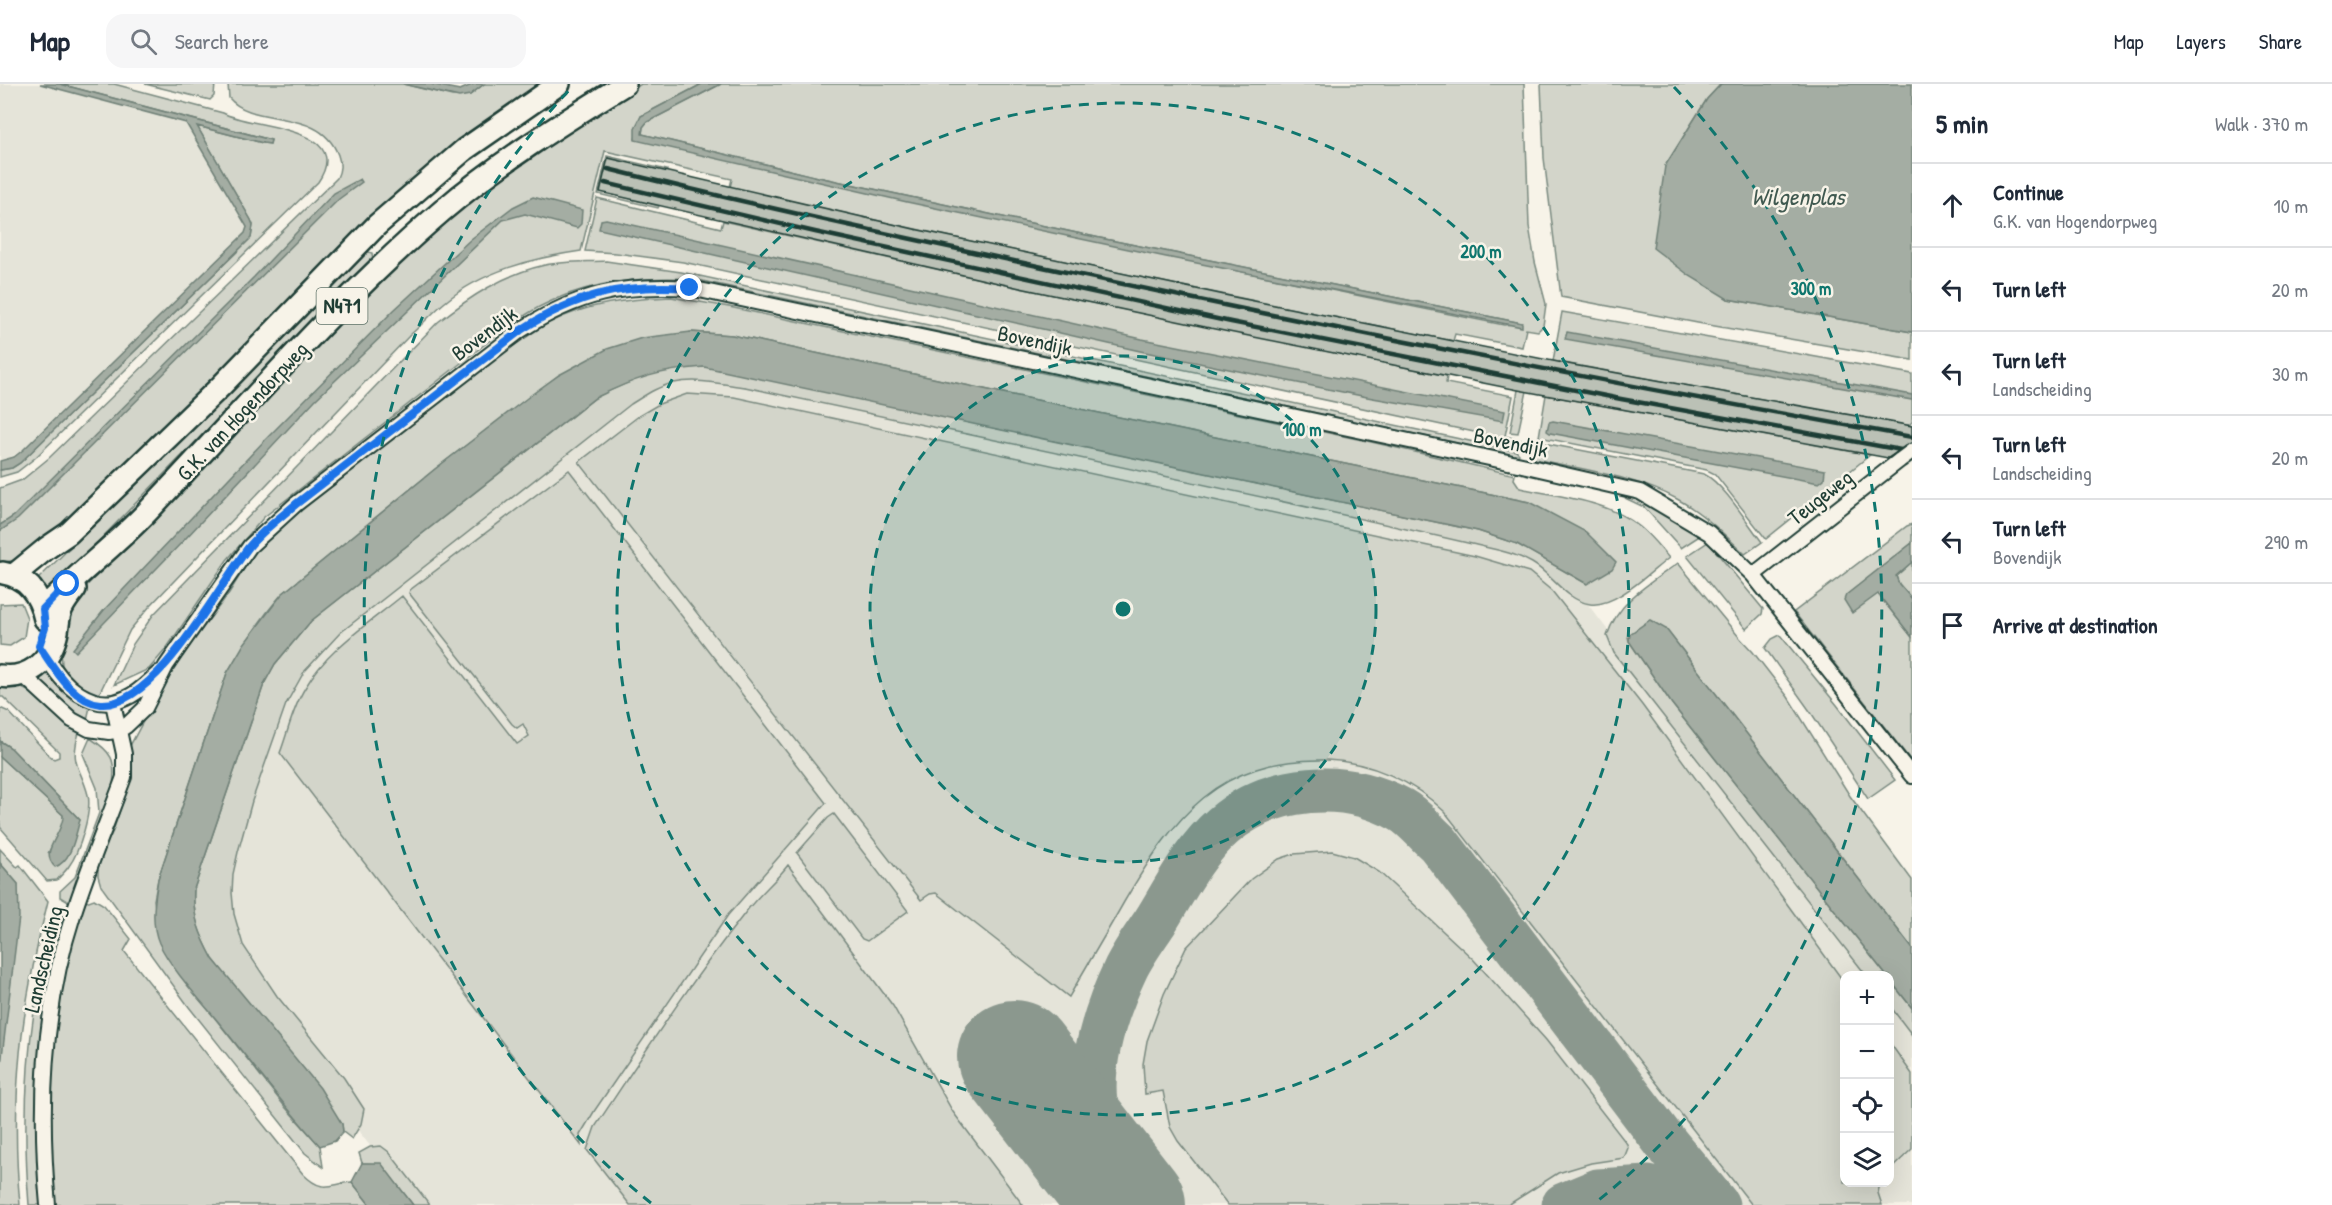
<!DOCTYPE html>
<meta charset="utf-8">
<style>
:root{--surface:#fff;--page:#f6f6f7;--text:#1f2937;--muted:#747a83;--line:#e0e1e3}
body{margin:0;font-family:"Patrick Hand",sans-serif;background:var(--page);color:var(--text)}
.controls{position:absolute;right:18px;bottom:18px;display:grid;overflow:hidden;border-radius:12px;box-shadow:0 6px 24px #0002}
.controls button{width:54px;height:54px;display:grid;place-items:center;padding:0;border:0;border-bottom:2px solid var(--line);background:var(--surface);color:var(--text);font:30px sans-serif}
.stop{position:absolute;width:18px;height:18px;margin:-14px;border:4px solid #1a73e8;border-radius:50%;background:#fff}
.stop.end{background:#1a73e8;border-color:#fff;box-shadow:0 2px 6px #0008}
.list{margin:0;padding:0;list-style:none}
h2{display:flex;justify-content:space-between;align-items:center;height:78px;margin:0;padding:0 24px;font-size:26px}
h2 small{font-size:20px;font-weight:400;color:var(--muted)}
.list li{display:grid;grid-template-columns:39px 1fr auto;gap:18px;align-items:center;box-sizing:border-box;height:84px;padding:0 24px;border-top:2px solid var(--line)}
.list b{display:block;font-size:22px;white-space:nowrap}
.list p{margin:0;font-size:20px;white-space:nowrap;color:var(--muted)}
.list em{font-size:20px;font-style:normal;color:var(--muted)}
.icon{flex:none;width:33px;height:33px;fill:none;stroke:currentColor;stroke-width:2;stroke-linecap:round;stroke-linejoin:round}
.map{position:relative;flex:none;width:1912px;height:1121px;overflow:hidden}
header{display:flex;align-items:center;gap:36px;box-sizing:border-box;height:84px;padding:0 30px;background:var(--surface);border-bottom:2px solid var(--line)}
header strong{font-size:28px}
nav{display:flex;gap:33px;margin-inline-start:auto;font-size:21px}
.search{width:420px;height:54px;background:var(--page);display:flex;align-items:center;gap:15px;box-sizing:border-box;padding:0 21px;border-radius:18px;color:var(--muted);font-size:22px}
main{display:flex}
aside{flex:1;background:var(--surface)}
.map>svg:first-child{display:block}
.built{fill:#e5e4d9}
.green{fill:#d3d5ca;stroke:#79897f;stroke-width:1.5}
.water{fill:#a4ada3;stroke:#6f8077;stroke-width:1.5}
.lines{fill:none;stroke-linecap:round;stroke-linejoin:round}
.taxiway{stroke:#8b988e;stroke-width:45}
.runway{stroke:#8b988e;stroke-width:114}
.building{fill:#bbc1b6;stroke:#1f3d34;stroke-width:1.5}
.street-casing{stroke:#1f3d34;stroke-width:18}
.primary-casing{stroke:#1f3d34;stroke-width:26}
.street{stroke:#f7f3e8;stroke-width:14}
.primary{stroke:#f7f3e8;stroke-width:21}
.rail{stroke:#1f3d34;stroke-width:4.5}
.street-bridge-casing{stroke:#1f3d34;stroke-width:18;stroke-linecap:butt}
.street-bridge{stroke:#f7f3e8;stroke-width:14}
.route{stroke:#1a73e8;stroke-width:8}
.ring{fill:none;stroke:#0f766e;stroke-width:3;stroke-dasharray:10 8}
.labels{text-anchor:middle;stroke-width:5;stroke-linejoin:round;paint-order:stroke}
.shield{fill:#f7f3e8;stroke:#60746a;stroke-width:1.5}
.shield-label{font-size:21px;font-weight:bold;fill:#1f3d34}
.street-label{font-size:22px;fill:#1f3d34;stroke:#f7f3e8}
.water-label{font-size:24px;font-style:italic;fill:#405950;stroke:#f7f3e8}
.centre{fill:#0f766e;stroke:#f7f3e8;stroke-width:3}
.ring-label{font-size:18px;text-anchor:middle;font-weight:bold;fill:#0f766e;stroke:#f7f3e8;stroke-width:5;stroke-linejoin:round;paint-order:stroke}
</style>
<header>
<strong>Map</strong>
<div class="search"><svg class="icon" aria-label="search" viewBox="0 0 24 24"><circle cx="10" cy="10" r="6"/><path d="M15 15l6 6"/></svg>Search here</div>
<nav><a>Map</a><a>Layers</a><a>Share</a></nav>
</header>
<main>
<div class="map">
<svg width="1912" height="1121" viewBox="0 0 1912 1121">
<rect width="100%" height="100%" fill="#f7f3e8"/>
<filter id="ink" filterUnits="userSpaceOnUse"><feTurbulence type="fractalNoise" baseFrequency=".0167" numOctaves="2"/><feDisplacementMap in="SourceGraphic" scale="12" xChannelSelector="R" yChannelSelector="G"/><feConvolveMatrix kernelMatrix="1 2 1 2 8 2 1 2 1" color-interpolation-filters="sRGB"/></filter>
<g filter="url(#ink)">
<!-- built -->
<path class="built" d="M0,0H40L186,39L247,143L246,149L23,366L3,377H0Z
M695,292L1477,452L1566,492L1874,891L1844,892V1098H1890V912L1912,941V1121H416L207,852L267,610L610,318Z"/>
<!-- green -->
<path class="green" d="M60,0H114L223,29C248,44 356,42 318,98L35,374L17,388L0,393V386L12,384L20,379L251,154L253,141L251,136L197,42L263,59L270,60L271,56Z
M145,0H215L214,12L210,16Z
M228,0H403L452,12L470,11L484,0H538L434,77L393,112L300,203L265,243L42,461L21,475L0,479V404L22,396L49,374L337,94C341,85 341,80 338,71C320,22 254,44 229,14Z
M641,0H702L641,32L635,55C924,122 1214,183 1504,241L1522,239L1100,154L818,93L642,50L643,43L647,38L721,0H1524L1529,142L1535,178L1546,220L1543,242L1538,247L1526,245L1522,263L1455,250L1453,257C1212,209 970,159 730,103L732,95L605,67L581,167C533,174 482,187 444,219C432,229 422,241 410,251L150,522L130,546L99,610L71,598L62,581L61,565L75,514L292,285L362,213L442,140L495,96Z
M1541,0H1721L1707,15L1665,82L1728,215L1912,248V276L1703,240L1561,213L1544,74Z
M607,72L667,86L666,89L608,74L600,107L659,122L658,124L598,110Z
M597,114L721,144L723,137L1020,204L1447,292L1446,299L1513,312L1505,352L1520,356L1516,357L683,178L616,169L585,167Z
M365,167L372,169L373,176L46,511L36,497L302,236Z
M606,177L681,188L1516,367L1519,370L1517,372L693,195C641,192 590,197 543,221C530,227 519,236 507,243L264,433L227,476L166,565L149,585L114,601L133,560L153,531L438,238C470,213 504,190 545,181C565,177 586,178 606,177Z
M671,213L729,223L1367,357L1515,391L1514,395L1520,404C1560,413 1607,416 1640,443C1651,452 1660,464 1669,474C1650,488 1615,524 1590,520C1565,516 1553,491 1532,479C1513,468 1492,465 1472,460C1230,404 987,355 745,303C722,300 697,294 674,299C658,302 644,312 631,320L340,549L304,588L286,620L252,717L238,768L233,790L232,809L234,830L243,861L277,912L344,994L364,1025L361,1040L352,1055L343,1048L342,1040L213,875C200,851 192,832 194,805L264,600L275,580L311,537L595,314C629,297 666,281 705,283C720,285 736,289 751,292L1478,447L1517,460L1587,500L1529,418L998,308L732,251L691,248L559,291L435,385L282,510C260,535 244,561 227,589L158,795L154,816L159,858L184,895L286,1024L320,1062L323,1083L305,1069L189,923L101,802L98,792V777L113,747L132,691L130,662L153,619L187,565L229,509L255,467L271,450L510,264C523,256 535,246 549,239C588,219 628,215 671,213Z
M1562,228L1912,290V338L1908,342L1553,277Z
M1518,306L1527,307L1518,349L1510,348Z
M687,310L734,313L1475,472L1529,488L1552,507L1642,621L1844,898V1098L1880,1099L1878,1109L1882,1121H1752L1445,728C1413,697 1371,678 1327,676C1218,673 1174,733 1124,818C1106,850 1087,881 1069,913L936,809L930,810L921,816L579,378L640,331L659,320Z
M1546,311L1870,371L1766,455L1715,390L1707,386L1539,353Z
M1533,357L1704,390C1723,399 1748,440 1762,458L1745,470C1724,450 1703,429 1677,415C1634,392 1583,386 1536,375L1531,373L1529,367Z
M569,386L826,719L728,831L595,1026L580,1051L581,1061L280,669C288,648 293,623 305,604C327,566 368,540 402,512L517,660L529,652L523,640L517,644L512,640L409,509L410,506Z
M1625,414H1638L1701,451L1681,464L1644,423Z
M1912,440V459L1847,511L1878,510L1912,553V678L1794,528L1907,442Z
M1708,458L1763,525L1762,530L1746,545L1687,472Z
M1912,478V515L1899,500L1896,492Z
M1678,479L1739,553L1753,568L1788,613L1850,712L1912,796V864L1666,545L1628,553L1629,557L1672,620L1886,891H1866L1614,569L1607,552C1618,517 1649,500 1678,479Z
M21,519L27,534L24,553L10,562L0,561V520Z
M1780,551L1837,621L1895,696L1868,715L1812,630L1765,564L1772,555Z
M45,587L67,608L90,623L87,636L63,622L34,595Z
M0,600L16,601L30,608L79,649C69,681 81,683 88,711C92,728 79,769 69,782C66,787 61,791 57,796L47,797L0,743V673L63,731L64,740L48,769L80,736L11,664L0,657V624L9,628L49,671L54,675L59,673V668L3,613H0Z
M90,654C112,668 116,676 113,701L70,819L60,813V807L75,793L99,729L97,704L83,670Z
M834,730L908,827L867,857L862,855L797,769L828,734Z
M0,765L17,783L20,781L48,817C21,923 10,1012 20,1121L0,1120V989L18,800L0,779Z
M1332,767L1354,773L1379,788L1473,875L1546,956L1627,1060L1628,1064L1624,1074L1591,1079L1558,1089L1508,1121H1228L1178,1057L1170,1043L1163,1007L1145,1010L1143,980L1147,957L1164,910L1186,864L1251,795L1279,775L1294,770Z
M788,781L893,922L953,1028L1023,1121H630L587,1066L595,1043C643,971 691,897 745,829C758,811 775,798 788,781Z
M94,815L104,821L131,855L124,867L303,1090C323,1110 330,1100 352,1098L370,1121H53L49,1085L52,958L69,862L83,819Z
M57,823L66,836C58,877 48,919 41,961C33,1013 36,1069 42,1121H29C23,1046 25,972 39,898C44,873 49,847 57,823Z
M1890,896L1912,924V951L1890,922Z
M1890,959L1912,990V1065L1890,1086Z
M381,1062L389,1068L430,1121H413L381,1080L362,1079L359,1069L370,1063Z"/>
<!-- water -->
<path class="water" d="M40,0H60L271,56L270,60L263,59L197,42L251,136L253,141L251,154L20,379L12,384L0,386V377L14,373L23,366L245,149L247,143L186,39Z
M403,0H430L460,6L474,0H484L470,11L459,13Z
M702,0H721L647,38L643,43L642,50L818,93L1100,154L1522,239V243L1166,173L907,118L635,56V44L641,32Z
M1721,0H1912V248L1728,215L1690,192L1653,164L1665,82L1707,15Z
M360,95L362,98L339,115L48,405L18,435L0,447V441L14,432L254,193L334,109Z
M533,113L582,126L581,140L577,144L525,130L503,136L315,316L186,454L76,568L73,565L104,526L265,356L394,226L471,155L513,123Z
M606,135L1142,255L1505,327L1503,337L1367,313L1140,267L599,145L601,136Z
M691,248L732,251L998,308L1529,418L1586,448L1616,478L1612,485L1587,500L1517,460L1478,447L704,283C660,286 635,294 595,314L311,537L275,580L264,600L194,805C192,832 200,851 213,875L320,1004L342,1040L343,1048L335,1057L320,1062C285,1023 253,981 220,940C202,918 171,885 159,859C150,838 155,816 158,795L227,589L244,560L282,510L435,385L531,311L559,291L607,265L642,254Z
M1567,248L1912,311V316L1565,255Z
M1553,337L1825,386L1824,395L1819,399L1550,349L1547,347L1549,338Z
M1912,459V478L1896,492L1899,500L1912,515V553L1878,510L1852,529L1844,516L1846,511Z
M1650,536L1666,545L1912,864V924L1890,896V892L1886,891L1672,620L1629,557L1630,550Z
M0,657L11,664L80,736C75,752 72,777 55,783C38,767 64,750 63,731L0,673Z
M0,779L18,800L19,833L0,989Z
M362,1079H381L413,1121H370L352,1098Z"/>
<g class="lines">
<!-- taxiway -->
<path class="taxiway" d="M1133,1121C1117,1091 1098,1054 1095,1020C1090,975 1107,924 1126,884C1134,868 1145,853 1155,838C1175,806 1194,767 1223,742C1271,700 1345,695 1401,726C1414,733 1426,749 1438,759L1665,1058L1717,1121
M1564,1121L1598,1107L1648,1104L1700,1121"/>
<!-- runway -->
<path class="runway" d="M1014,973L1129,1121"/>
</g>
<!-- building -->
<path class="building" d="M608,74L914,145L1234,213L1573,281L1912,342V358L1888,374L1518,306L1229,248L1020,204L600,108Z"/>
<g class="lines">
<!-- street casing -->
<g class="street-casing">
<path id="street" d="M1753,491L1900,376
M47,573C62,601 92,630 126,614C139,609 149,597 160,588
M23,591L72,636L89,645L109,648L120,646L126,642L145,624L166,582L250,462L296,420L521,246C577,210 623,199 690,204L1522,381L1640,408L1709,449L1753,491L1912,692
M48,1121C39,1024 43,924 73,831C88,784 107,739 124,693V670L113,619"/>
</g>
<!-- primary casing -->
<g class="primary-casing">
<path id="primary" d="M3,489C28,493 40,512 45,535
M14,491L47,464L69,449L221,302L377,141L464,66L559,0
M43,525C77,490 116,461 149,426C245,325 336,218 442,127C498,79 562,39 625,0
M0,592C27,596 49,579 56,552C58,545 58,537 60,529C63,519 69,513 75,505"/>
</g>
<!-- street -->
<use href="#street" class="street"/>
<!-- primary -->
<use href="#primary" class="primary"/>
<!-- rail -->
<path class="rail" d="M608,85C773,126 938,161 1104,196C1373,253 1642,305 1912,353
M605,99L815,148L1231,238L1621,315L1912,368"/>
<!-- street-bridge casing -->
<g class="street-bridge-casing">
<path id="street-bridge" d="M1900,376L1912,367"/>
</g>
<!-- street-bridge -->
<use href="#street-bridge" class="street-bridge"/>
</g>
</g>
<g class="lines" filter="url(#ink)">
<!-- route -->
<path class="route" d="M67,500L43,525L45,544L39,562C54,583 71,617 101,620C156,623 218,503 248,464C261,447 280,434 296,420L521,246C577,210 623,199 690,204"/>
</g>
<!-- distance rings -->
<circle cx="1123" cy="525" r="253" fill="#0f766e" fill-opacity=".12"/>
<g class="ring">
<circle cx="1123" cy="525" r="253"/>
<circle cx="1123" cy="525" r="506"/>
<path d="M651 1119A759 759 0 0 1 572 3M1674 3A759 759 0 0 1 1595 1119"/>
</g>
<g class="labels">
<!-- shield labels -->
<rect class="shield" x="316.5" y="204" width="51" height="36" rx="4.5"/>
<g class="shield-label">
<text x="342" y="229">N471</text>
</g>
<!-- street labels -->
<g class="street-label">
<text transform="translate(484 249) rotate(-37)" y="8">Bovendijk</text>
<text transform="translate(1035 256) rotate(12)" y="8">Bovendijk</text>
<text transform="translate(242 327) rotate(-47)" y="8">G.K. van Hogendorpweg</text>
<text transform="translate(1511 358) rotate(12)" y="8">Bovendijk</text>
<text transform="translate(1820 413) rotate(-38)" y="8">Teugeweg</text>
<text transform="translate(43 875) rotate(-77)" y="8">Landscheiding</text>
</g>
<!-- water labels -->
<g class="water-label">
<text x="1798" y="121">Wilgenplas</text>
</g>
</g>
<circle cx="1123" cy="525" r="9" class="centre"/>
<g class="ring-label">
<text x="1481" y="174">200 m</text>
<text x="1811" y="211">300 m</text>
<text x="1302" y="352">100 m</text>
</g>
</svg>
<div class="controls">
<button>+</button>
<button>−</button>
<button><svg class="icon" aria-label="locate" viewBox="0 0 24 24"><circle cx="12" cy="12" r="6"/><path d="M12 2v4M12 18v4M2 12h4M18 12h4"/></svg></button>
<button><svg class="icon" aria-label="layers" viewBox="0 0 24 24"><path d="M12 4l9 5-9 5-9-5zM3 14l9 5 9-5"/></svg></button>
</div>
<div class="stop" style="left:67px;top:500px"></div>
<div class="stop end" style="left:690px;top:204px"></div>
</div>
<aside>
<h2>5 min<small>Walk · 370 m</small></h2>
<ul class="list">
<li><svg class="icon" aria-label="ahead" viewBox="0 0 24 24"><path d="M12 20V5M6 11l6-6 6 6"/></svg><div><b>Continue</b><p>G.K. van Hogendorpweg</p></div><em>10 m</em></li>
<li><svg class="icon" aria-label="left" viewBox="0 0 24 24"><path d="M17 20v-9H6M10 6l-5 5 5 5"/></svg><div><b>Turn left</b></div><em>20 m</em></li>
<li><svg class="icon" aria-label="left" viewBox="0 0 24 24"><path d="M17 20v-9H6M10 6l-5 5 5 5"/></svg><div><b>Turn left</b><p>Landscheiding</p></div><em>30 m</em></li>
<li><svg class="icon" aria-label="left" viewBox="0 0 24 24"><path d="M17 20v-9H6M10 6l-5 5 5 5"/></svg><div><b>Turn left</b><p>Landscheiding</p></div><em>20 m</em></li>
<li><svg class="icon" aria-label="left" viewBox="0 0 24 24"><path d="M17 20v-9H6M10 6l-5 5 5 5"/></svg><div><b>Turn left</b><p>Bovendijk</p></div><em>290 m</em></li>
<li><svg class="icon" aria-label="arrive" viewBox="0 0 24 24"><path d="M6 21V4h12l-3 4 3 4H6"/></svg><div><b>Arrive at destination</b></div></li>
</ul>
</aside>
</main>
